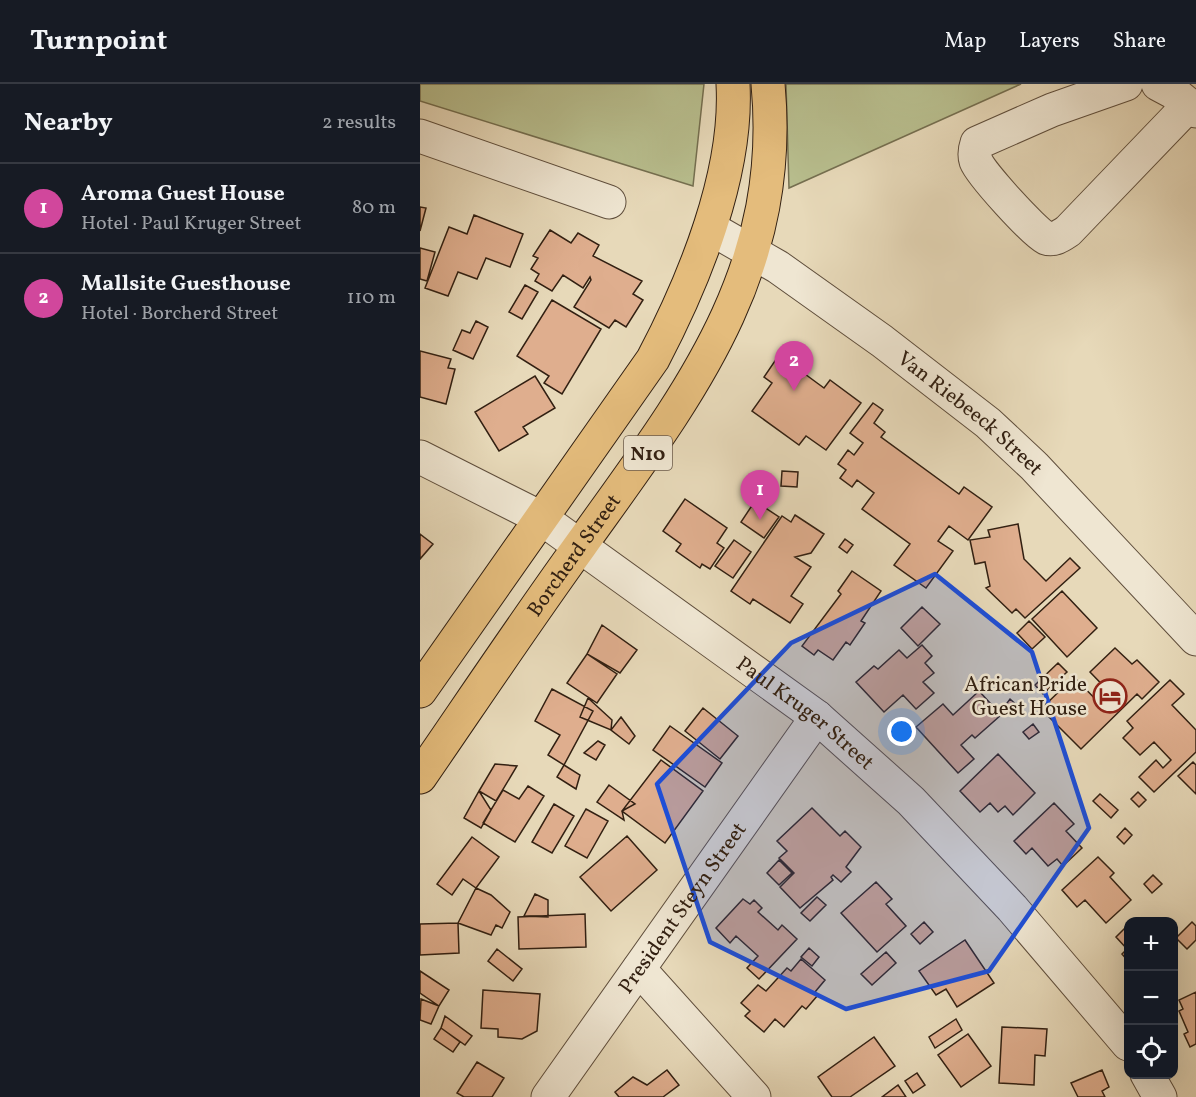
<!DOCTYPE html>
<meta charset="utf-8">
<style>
:root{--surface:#171b24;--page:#242831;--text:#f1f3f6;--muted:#9ea1a6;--line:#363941;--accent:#c59692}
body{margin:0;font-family:Vollkorn,serif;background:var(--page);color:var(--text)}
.controls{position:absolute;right:18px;bottom:18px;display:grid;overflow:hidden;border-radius:12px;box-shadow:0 6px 24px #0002}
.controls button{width:54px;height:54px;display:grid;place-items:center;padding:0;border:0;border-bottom:2px solid var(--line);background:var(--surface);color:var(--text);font:30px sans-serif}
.you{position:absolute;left:482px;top:648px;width:21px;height:21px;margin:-15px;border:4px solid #fff;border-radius:50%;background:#1a73e8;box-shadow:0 0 0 9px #1a73e833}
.badge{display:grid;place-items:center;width:39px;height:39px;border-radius:50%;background:var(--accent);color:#fff;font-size:20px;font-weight:700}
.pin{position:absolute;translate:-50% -50px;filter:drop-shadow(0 2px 3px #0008)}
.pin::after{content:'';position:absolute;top:32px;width:21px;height:18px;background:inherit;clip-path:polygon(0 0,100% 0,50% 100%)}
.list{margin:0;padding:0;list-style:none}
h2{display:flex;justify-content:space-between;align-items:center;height:78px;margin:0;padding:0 24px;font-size:26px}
h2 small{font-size:20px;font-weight:400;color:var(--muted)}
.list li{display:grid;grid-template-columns:39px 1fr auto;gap:18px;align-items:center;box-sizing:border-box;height:90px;padding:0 24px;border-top:2px solid var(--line)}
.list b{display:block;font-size:22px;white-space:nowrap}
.list p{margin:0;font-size:20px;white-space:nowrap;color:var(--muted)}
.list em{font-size:20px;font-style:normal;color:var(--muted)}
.icon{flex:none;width:33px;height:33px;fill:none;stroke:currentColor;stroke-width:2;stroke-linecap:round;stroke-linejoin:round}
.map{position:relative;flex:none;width:776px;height:1013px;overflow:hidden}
header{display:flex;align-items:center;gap:36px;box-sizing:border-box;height:84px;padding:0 30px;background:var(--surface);border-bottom:2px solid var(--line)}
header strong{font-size:28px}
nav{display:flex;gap:33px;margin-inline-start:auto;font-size:21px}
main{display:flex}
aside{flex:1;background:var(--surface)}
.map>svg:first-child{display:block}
.green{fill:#b8be8e;stroke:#756f50;stroke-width:1.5}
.building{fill:#dfae8e;stroke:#322012;stroke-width:1.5}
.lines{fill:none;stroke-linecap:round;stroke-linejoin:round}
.minor-casing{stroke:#5f4e3c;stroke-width:35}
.highway-casing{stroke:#322012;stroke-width:35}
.minor{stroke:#efe6d2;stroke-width:33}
.highway{stroke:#e4bc7c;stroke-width:33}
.marked{fill:#1d4ed8;fill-opacity:0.2;stroke:#1d4ed8;stroke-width:4.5;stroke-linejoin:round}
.labels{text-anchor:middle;stroke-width:5;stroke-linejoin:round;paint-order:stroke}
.shield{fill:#efe6d2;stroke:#6b5b4c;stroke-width:1.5}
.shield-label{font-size:20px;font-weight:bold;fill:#322012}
.street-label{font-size:21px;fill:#322012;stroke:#efe6d2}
.poi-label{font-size:21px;fill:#322012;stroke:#efe6d2;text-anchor:end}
</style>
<header>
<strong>Turnpoint</strong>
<nav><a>Map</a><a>Layers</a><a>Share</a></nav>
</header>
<main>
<aside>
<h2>Nearby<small>2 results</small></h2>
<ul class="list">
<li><span class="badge" style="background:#d1479c">1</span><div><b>Aroma Guest House</b><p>Hotel · Paul Kruger Street</p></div><em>80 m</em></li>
<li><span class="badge" style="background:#d1479c">2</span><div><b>Mallsite Guesthouse</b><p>Hotel · Borcherd Street</p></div><em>110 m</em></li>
</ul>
</aside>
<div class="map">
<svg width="776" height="1013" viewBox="0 0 776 1013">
<rect width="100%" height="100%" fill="#e7d9b9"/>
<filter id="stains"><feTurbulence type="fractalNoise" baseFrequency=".00333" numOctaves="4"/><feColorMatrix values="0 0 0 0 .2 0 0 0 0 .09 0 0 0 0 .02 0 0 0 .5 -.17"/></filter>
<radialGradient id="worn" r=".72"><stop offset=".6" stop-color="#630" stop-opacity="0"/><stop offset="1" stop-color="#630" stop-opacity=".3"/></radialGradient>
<!-- green -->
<path class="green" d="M0,0H284L273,102L0,17Z
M366,0H601L369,104Z"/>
<!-- building -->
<path class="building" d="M0,123L6,124L0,147Z
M54,131L103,150L90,183L66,174L57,195L38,188L28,212L5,204L29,143L47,150Z
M130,146L151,159L158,149L179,161L173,172L222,197L213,210L223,216L206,243L195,236L189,244L154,223L171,196L170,193L163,204L143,191L132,207L115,197L119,190L111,185L118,174L113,172Z
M0,164L15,168L7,197L0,195Z
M105,201L118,208L102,235L89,228Z
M132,216L181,245L142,310L124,299L129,292L97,272Z
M56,237L68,243L53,275L33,266L42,246L50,249Z
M0,267L31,275L28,284L35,285L26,320L0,313Z
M359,271L404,304L410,296L441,319L406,366L386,352L379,361L332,327L352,299L344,293Z
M115,292L135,324L103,343L108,350L79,367L55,328Z
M453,319L463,326L454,339L465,348L461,353L539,410L544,403L572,423L548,456L529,442L518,457L533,467L506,504L474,481L490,460L442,425L454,409L437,396L432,403L420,394L426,386L418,380L428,366L434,371L443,359L430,349Z
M362,387L378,388L377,403L361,402Z
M265,415L307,444L297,459L304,464L290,485L282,480L280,484L256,467L261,460L243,447Z
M335,417L359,433L344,454L321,438Z
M375,431L404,450L391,469L375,473L391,483L371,512L383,520L370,539L333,515L330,520L311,507L362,432L371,438Z
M598,440L604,475L626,497L650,474L660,484L605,534L596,525L592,529L566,504L570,502L565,478L555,480L550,456L570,453L568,446Z
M0,450L13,460L0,475Z
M425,455L433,461L427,469L419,463Z
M314,456L331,468L313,494L295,482Z
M432,487L461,507L441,537L445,539L430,561L426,558L413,576L398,566L394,571L382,562L421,510L418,507Z
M642,507L677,544L647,573L612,535Z
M502,523L520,540L498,562L481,544Z
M609,537L625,553L612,565L597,549Z
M182,541L217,566L200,589L167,570Z
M502,561L512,572L505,579L514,589L503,598L514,609L496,625L483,611L464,628L436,598L454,582L458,585L479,566L487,574Z
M695,564L712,580L717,576L739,598L722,615L717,610L661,665L621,625L654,593L684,624L695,614L670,588Z
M167,570L197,590L177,619L147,599Z
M638,579L647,588L623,610L615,601Z
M750,596L764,610L752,621L776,646V668L734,708L719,693L736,676L743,684L751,676L734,658L720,671L703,654L713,644L707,637Z
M132,605L173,627L144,681L128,671L140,651L115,637Z
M559,607L581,631L555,654L552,651L541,661L554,675L538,689L496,643L523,620L533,631Z
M168,614L192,636L191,646L160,633Z
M590,615L601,625L595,632L584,623Z
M283,624L318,652L300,675L265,647Z
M201,633L215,652L209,660L191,646Z
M613,640L619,648L609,655L603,648Z
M250,642L302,679L285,703L233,666Z
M178,657L185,661L176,676L164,669Z
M578,670L615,709L593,731L585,722L578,728L570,719L560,728L540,707Z
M241,676L283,707L245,759L202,727Z
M773,678L776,681V710L758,692Z
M75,680L97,682L76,717L59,707Z
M144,681L160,691L156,705L137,693Z
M189,701L215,720L202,727L204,736L177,718Z
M108,702L124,712L95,758L63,739L83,706L99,715Z
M59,707L71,726L61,744L44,734Z
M718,708L726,716L719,723L711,715Z
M680,710L698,726L691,734L673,717Z
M634,719L654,740L646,747L662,764L643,782L637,775L628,782L612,764L606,770L594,757Z
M134,720L154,732L132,769L112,758Z
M392,724L420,752L425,747L441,763L426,783L431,788L421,798L413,791L411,793L413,796L380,824L360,803L374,789L359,774L367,767L357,757Z
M166,725L188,737L167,774L145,762Z
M705,744L712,751L704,760L697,753Z
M207,752L237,786L191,827L160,793Z
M52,753L79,773L56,804L43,795L32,811L17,800Z
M678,773L694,789L690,793L711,816L686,839L665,816L657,823L642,806Z
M359,776L372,789L359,801L347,789Z
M733,791L742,800L732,809L724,800Z
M456,798L472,815L466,820L486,842L457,868L421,829Z
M56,804L71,811L90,828L82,844L76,841L71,851L38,839Z
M115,810L128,816V833L104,832Z
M397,813L406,821L390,837L381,829Z
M323,815L330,820L334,816L342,824L338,828L358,846L362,841L377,855L339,895L327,884L338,872L316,852L310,859L296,844Z
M165,830L166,863L99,865L98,833Z
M504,838L513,848L500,860L491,850Z
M772,838L776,842V856L767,865L756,854Z
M38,839L39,869L0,871V840Z
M708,841V877L702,870L707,865L696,853Z
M545,856L574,899L537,923L526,905L516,911L499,887Z
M389,864L399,873L392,882L381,873Z
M77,865L102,885L93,897L68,877Z
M466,868L476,879L452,901L441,890Z
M381,875L405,896L395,908L398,911L386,925L382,922L364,943L355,935L344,948L325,932L330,927L321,919L338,901L346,907L367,884L371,887Z
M0,887L29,906L19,922L0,909Z
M63,906L120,910L117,947L102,955L78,953V945L61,944Z
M776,908V960L770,963L764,950L768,948L759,927L763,925L759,916Z
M1,915L19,922L11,940L0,936Z
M25,932L52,952L45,961L21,944Z
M536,935L542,946L515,964L509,953Z
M582,943L627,945L625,972L615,971L614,1001L579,999Z
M21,944L40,958L33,968L14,955Z
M548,950L571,982L541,1003L518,971Z
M454,953L475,982L430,1013H412L398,993Z
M57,978L84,994L72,1013H44L37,1009Z
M247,986L259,1001L243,1013H199L195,1008L213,993L227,1001Z
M682,986L689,1003L682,1007L685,1013H658L651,999Z
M497,989L505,1001L493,1009L485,997Z
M478,1001L486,1013H462Z"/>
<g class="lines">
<!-- minor casing -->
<g class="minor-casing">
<g id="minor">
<path d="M706,0L632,26L557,59C555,65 554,71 556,77C561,90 614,148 626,154C634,157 642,151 648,147L769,21"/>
<path d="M738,0L753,8L776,27"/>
<path d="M0,52L189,118"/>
<path id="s1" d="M290,144L358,183L462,257L568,339L614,382L776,555"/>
<path id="s2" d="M0,373L121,434L397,633L491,717L592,824L708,960"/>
<path d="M219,885L334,1013"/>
<path d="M727,990L740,1013"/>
<path id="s3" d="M128,1013L397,633"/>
</g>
</g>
<!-- highway casing -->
<g class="highway-casing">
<g id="highway">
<path d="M0,607L233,275C274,197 318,90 313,0"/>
<path id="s4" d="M0,693C53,616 105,538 160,462C264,316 366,192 348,0"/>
</g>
</g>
<!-- minor -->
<use href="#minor" class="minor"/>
<!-- highway -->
<use href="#highway" class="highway"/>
</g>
<!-- marked area -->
<path class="marked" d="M515,490L612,568L669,744L569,887L426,925L290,858L237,700L371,559Z"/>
<!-- icons -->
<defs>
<g id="hotel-ring" transform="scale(1.725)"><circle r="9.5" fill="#efe6d2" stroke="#8f2418" stroke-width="1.5"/><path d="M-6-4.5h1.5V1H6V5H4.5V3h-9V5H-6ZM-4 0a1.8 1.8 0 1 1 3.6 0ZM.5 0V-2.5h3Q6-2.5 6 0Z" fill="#8f2418"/></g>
</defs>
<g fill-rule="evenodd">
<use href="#hotel-ring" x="690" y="612"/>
</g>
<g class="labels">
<!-- shield labels -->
<rect class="shield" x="204" y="352" width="48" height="34" rx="4.5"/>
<g class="shield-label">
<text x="228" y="376">N10</text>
</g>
<!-- street labels -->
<g class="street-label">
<text dy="7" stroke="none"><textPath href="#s1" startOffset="320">Van Riebeeck Street</textPath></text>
<text dy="7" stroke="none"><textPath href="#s4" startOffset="270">Borcherd Street</textPath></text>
<text dy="7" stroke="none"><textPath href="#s2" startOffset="464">Paul Kruger Street</textPath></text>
<text dy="7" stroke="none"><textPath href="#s3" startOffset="232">President Steyn Street</textPath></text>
</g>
<!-- poi labels -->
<g class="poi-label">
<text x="667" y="607">African Pride<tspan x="667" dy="24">Guest House</tspan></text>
</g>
</g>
<rect width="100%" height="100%" filter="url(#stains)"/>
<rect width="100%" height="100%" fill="url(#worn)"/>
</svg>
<div class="controls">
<button>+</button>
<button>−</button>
<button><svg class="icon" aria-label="locate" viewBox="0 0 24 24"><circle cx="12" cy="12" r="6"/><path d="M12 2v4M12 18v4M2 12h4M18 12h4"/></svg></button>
</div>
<div class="you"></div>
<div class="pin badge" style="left:340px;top:436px;background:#d1479c">1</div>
<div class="pin badge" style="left:374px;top:307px;background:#d1479c">2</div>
</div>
</main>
